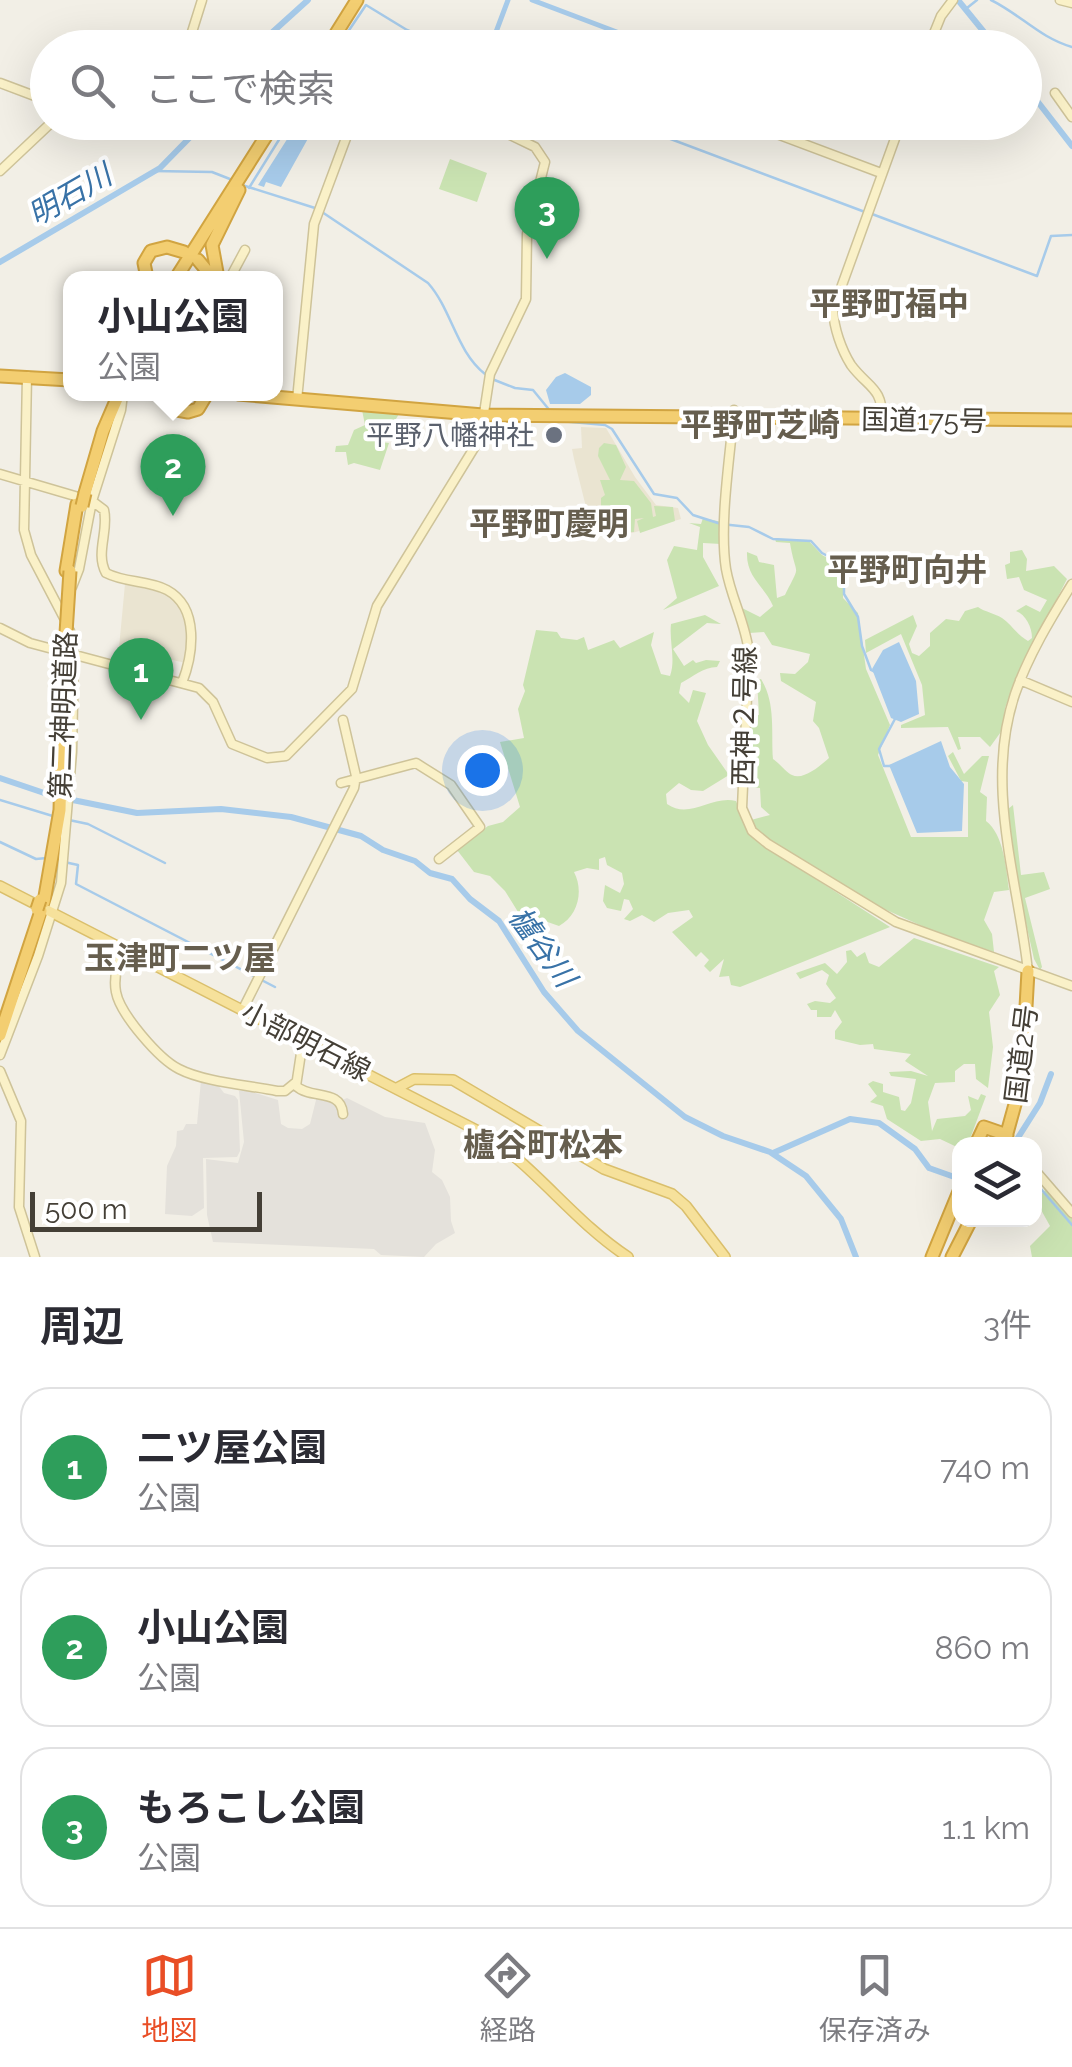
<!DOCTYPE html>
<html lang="ja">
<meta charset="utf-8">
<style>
:root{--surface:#fff;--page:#f7f7f7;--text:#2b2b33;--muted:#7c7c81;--line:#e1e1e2;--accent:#e94e26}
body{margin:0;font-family:Raleway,"Noto Sans JP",sans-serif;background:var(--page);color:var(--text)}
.controls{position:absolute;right:30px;bottom:30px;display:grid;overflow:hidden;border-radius:20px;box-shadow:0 10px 40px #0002}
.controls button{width:90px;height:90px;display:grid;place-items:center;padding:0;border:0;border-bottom:2px solid var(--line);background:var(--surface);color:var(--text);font:50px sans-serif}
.scale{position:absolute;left:30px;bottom:25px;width:232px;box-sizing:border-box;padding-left:10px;border:5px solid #443f36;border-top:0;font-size:28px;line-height:35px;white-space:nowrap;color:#443f36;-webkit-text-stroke:8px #fff;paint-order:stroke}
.you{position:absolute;left:482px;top:770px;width:35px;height:35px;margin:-25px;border:8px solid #fff;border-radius:50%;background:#1a73e8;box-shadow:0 0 0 15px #1a73e833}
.badge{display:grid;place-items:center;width:65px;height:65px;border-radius:50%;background:var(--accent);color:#fff;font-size:32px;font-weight:700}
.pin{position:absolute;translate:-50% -82px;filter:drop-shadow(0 2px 5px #0008)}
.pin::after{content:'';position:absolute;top:52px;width:35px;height:30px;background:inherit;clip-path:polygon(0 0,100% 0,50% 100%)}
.popup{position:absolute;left:63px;top:271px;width:220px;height:130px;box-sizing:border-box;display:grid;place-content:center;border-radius:20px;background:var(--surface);filter:drop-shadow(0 2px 8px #0005);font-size:32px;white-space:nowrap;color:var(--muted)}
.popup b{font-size:38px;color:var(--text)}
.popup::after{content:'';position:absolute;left:50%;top:100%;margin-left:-20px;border:20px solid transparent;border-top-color:var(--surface)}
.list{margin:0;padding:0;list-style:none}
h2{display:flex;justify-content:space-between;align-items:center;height:130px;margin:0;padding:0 40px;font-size:42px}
h2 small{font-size:32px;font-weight:400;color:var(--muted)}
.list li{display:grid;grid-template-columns:65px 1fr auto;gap:30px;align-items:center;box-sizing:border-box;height:160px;margin:0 20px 20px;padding:0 20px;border:2px solid var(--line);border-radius:30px}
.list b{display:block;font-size:38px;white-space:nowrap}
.list p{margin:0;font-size:32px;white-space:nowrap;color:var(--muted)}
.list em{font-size:32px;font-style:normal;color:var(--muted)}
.icon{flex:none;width:55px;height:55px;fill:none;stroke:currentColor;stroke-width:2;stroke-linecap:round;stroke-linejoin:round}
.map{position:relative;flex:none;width:1072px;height:1257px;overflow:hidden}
.search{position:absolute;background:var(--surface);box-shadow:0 10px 40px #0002;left:30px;right:30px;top:30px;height:110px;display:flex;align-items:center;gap:25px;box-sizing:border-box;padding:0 35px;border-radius:55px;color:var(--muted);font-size:38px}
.sheet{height:670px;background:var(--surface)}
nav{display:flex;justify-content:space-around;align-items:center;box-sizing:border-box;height:140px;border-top:2px solid var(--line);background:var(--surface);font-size:28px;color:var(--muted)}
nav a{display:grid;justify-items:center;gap:5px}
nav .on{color:var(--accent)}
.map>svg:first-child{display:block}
.industrial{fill:#e4e1db}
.education{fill:#eae4d1}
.green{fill:#cae3b2}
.water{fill:#a7cbea}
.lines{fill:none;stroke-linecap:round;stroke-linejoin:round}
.stream{stroke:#a7cbea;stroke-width:2.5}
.canal{stroke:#a7cbea;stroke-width:5}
.river{stroke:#a7cbea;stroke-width:6}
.secondary-casing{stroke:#cec399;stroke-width:11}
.primary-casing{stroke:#dabf6c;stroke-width:12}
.highway-casing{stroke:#d1a441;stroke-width:15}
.secondary{stroke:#faf1c8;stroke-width:8}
.primary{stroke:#f6e19b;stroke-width:9}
.highway{stroke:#f3ce71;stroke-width:11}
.highway-bridge-casing{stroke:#d1a441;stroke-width:15;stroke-linecap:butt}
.highway-bridge{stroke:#f3ce71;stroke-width:11}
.worship-dot{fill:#6b7280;stroke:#fff;stroke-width:4}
.labels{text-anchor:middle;stroke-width:8;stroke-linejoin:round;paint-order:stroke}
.street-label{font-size:28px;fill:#443f36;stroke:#fff}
.worship-label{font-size:28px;fill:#5b616d;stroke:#fff;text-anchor:end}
.water-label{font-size:30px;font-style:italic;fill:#3872a7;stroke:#fff}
.quarter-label{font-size:32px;font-weight:bold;fill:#665e4e;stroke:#fff}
</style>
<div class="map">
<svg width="1072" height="1257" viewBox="0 0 1072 1257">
<rect width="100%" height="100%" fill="#f2efe6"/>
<!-- industrial -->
<path class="industrial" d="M201,1080L215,1081L224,1093L235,1096L238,1100L240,1151L237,1157L203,1158L204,1208L192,1216L165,1214L167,1166L176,1146L177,1131L183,1130L186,1124H197Z
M246,1090L278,1100L281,1124L288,1128L302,1129L310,1124L317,1096L338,1102L347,1098L385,1117L425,1123L435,1150L432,1172L442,1180L450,1197L451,1221L455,1233L436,1244L424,1257L381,1255L374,1249L213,1242L207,1215L206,1159L238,1163L244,1142L239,1091Z"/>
<!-- education -->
<path class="education" d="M581,427L606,428L635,477L656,505L678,508L681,519L632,533H624L623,526L596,522V511H587L574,459L572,449L582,448Z
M125,584L167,594L181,607L188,626L186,663L119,648Z"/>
<!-- green -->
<path class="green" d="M450,159L487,173L477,202L439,189Z
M362,410L399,414L385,437L378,433L376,436L380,442L389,443L380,470L354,463L348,465L346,452H335L336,446L348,445L354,430L365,425Z
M604,443L616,445L626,467L620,480L634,481L651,503L653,517L656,516L654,506L673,507L675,521L640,533L637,521L644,518L635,519L634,532H624L623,524L601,521V498L605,495L600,480H610L598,456L599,448Z
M703,518L722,522L721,544L703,543V557L719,586L663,610L677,598L667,560L674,546L697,550L700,527L689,523L701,524Z
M775,539L808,540L822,555L844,567L843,598L858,613L866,669L890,725L878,755L911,837H968V782L961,781L948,756L953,752L964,774L982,756H989L980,792L987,797L986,821C1004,835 1006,868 1009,890L994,892L984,920L992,934L994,952L942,935L882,908L761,838L751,820L770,815L761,807L760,788L748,787L751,716L759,715L757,680L761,679C776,703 771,732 773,759C779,763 787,773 792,775C804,781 822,764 829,758L819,728L813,721L816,702L781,681L780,673L795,674L808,662L810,654L772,645L764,632L749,633L742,608L760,617L773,606C764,585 746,578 747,552L757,556L759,562L774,565L777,598L785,595C802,561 796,579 790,543L776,542Z
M1022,550L1027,559L1026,571L1054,566L1067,579L1015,681L1005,708L1003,729L990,747L980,737H958L961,749L958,750L948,727L901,728V725L925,715L922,685L901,634L866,653L865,640L913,615L917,626L909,644L912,653L919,656L930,646V633L946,619L959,621L965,611L978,607C985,612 994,613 1002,618C1011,624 1017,635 1028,641L1032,638C1032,627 1026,615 1016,611L1026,605L1040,612L1047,600L1024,590L1019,577L1007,579L1005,565L1010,563V552Z
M705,615L721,624L707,623L673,649L684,666L693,660L696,663L706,660L720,661L717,667C703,667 693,677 681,683L679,693L689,703L693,690L706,693L697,721L708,745L729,775L703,791L691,790L679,783L666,794L667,804C690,820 711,795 736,801L748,831L760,843L890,927L740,987L731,985L729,976L719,977L724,959L710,972L704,966L709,960L701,952L696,957L672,932L693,917L689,910L668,913L654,922L642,915L630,921L624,919L633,909L629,900L624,899L621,911L607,908L603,901L605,885L620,893L624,884L622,873L607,865L605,857L599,859V870L587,868L574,872C584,891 578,916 559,926L542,920L531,933L505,891L490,876L474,872L457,850L488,826L503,822L520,807L500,742L524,738L518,709L525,691L523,685L536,630L557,632L561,638L577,640L584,637L588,650L614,640L620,648L654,632L651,645L661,674L670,676C676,659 669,642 671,624Z
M1013,805L1021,875L1044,872L1050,889L1025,898L1042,967L1040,970L1034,959L1017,883L1008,809Z
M914,938L999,967L994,971L1000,995L989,1012L993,1047L988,1088L976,1079L975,1064H964L955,1071V1082L935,1083L928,1102L932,1131L937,1119L965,1116L971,1110L968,1096L978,1100L981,1094L986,1096L968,1144H960L959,1148L940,1139L921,1141L887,1119L883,1106L870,1102L877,1096L868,1084L873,1081L883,1084V1092L899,1097L901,1110L905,1111L911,1103L916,1079L891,1076L889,1072L911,1071L928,1076L905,1061L911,1054L874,1049L873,1044L860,1045L835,1039V1031L842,1022L835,1010L831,1017H817V1010H811L807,1004L815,1001L830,1003L836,998L826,984L829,975L822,970L800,979L796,973L825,963L837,974L847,962L846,951L851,950L857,957L865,952L869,963L879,967Z
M1035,1174L1072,1218V1257H1032L1030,1246L1050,1226L1035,1199L1045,1191Z"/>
<!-- water -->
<path class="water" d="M298,122L315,126L281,187L266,182L264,187L258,185Z
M565,373L591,387V395L580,404H550L546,390L556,377Z
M899,642L916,681L919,714L901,722L891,718L872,669L883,650Z
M941,741L950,767L964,784L962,831L917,833L889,765Z"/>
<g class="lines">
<!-- stream -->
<path class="stream" d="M991,0C1020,14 1040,38 1072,47
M967,8L977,0
M337,48L366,5L407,30L449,48
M619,122L644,129L865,212
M154,171L212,172L235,181
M242,185L315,208
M249,188L290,122
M322,212L428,283C452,310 456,351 485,374
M872,214L1037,276L1051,236L1072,235
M492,379L515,388L533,390L551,412
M560,421L605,425L612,429L654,494L677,498L693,515L721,524L749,527L773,539L811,541L822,553L841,563L844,569V594L858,617L862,646L871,670L875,672
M891,766H884L879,749L896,717
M0,800L56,817
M69,820L88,824L165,863
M0,842L36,859L47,858
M55,860L78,865L76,884L275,987
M1034,1181L1072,1225"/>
<!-- canal -->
<path class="canal" d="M532,0L659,48
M490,48L508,0"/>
<!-- river -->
<path class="river" d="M958,0L997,48
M255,48L308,0
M1024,84L1072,146
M0,262L160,168L205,122
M0,778L53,796L137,813L221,809L291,817L361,836L383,850L415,861L430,873L452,879L470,899L499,921L544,992L578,1031L685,1117L723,1136L770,1152L806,1176L841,1219L856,1257
M1014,1144L1040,1103L1051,1074
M773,1153L850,1119L879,1123L915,1149L929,1168L960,1179"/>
<!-- secondary casing -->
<g class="secondary-casing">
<path id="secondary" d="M1060,0L1072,3
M187,48L202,0
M928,48L941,16L953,0
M0,83L48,101
M1055,93L1072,117
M745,122L881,173
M0,171L52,122
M230,278L245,250
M27,376L24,530L31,555L64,618
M297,400L314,224L352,122
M734,410C730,457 719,524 726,569C731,598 746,624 749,653L742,808L752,831L768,844L896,922L1072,986
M882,420C883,387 868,388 851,365C841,349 834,328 833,310L901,122
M0,474L92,501L104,510C109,531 95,553 106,573C125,583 148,580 167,590C200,608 193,655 182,683
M72,587L79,569L92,501L121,410L123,394
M0,628L30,643L199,688L213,702L232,744L267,758L286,756L352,689L377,606L474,448L482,426L490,374L526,299L527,234L545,162L535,147L483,122
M1020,680L1072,702
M341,783L416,763L451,785L480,827L439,859
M125,948C118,962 113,976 116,992C120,1014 159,1059 179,1069C204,1082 248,1085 277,1091H285L296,1082
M1028,971C1018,880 984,785 1015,694C1028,656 1051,618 1072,584
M243,1009L354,788L356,776L343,720
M303,1040L296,1086C311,1100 341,1088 343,1114
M0,1055L38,956L61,883L72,752L74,655L70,631
M0,1071L21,1121L19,1207L35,1257
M1034,1169L1072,1213"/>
</g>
<!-- primary casing -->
<g class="primary-casing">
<path id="primary" d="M0,886L488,1136C540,1172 576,1223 628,1257
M397,1088L414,1079L453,1080L604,1169L672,1194L686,1206L725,1257"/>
</g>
<!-- highway casing -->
<g class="highway-casing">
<path id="highway" d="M327,48L357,0
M198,260L213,278
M147,278L144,263L151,251L167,247L184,252
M176,278L275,122
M218,278L212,245L239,190
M0,376L70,380
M168,394L177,410L188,412L198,409L207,394
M238,394L483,415L1072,420
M85,493L103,431L119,394
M66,571L77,504
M44,902L60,810L64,664
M0,1035L41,911
M976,1144L984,1127L1007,1135
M1004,1144L1022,1079L1028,971
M932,1257L960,1189
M952,1257L971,1220"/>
</g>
<!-- secondary -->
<use href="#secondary" class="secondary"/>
<!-- primary -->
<use href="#primary" class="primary"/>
<!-- highway -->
<use href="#highway" class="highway"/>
<!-- highway-bridge casing -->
<g class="highway-bridge-casing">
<path id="highway-bridge" d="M82,506L85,493
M64,664L70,571
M37,909L40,900"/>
</g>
<!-- highway-bridge -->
<use href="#highway-bridge" class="highway-bridge"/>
</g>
<!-- markers -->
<circle class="worship-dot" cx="554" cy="435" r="10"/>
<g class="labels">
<!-- street labels -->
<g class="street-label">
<text transform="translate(924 420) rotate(1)" y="10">国道175号</text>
<text transform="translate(63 715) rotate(-88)" y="10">第二神明道路</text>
<text transform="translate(744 716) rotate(-89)" y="10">西神２号線</text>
<text transform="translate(306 1041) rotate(27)" y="10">小部明石線</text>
<text transform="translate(1021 1054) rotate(-83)" y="10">国道2号</text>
</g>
<!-- worship labels -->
<g class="worship-label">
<text x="534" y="445">平野八幡神社</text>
</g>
<!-- water labels -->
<g class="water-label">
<text transform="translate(70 195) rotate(-30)" y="10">明石川</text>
<text transform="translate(542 947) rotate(54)" y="10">櫨谷川</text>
</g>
<!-- quarter labels -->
<g class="quarter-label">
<text x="889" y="315">平野町福中</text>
<text x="760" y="436">平野町芝崎</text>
<text x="549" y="535">平野町慶明</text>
<text x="907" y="581">平野町向井</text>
<text x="180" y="969">玉津町二ツ屋</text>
<text x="543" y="1156">櫨谷町松本</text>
</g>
</g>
</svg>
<div class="controls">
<button><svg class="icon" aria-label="layers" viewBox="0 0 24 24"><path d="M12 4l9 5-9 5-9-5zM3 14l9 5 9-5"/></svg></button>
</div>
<div class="scale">500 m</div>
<div class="you"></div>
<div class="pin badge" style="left:141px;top:720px;background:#2e9e5b">1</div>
<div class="pin badge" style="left:173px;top:516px;background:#2e9e5b">2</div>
<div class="popup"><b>小山公園</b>公園</div>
<div class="pin badge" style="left:547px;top:259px;background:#2e9e5b">3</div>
<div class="search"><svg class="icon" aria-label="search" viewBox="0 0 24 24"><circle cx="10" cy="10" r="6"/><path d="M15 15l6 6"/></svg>ここで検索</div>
</div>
<section class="sheet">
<h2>周辺<small>3件</small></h2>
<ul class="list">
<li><span class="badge" style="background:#2e9e5b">1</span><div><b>二ツ屋公園</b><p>公園</p></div><em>740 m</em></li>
<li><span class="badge" style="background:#2e9e5b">2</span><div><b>小山公園</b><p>公園</p></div><em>860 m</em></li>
<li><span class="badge" style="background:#2e9e5b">3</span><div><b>もろこし公園</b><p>公園</p></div><em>1.1 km</em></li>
</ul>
</section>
<nav>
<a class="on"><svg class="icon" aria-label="map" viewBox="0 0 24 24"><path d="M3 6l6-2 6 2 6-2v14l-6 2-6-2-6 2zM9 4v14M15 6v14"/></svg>地図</a>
<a><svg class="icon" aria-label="directions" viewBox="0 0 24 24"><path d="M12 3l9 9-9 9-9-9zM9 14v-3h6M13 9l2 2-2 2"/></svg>経路</a>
<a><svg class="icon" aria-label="saved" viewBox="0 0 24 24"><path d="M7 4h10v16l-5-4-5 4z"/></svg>保存済み</a>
</nav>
